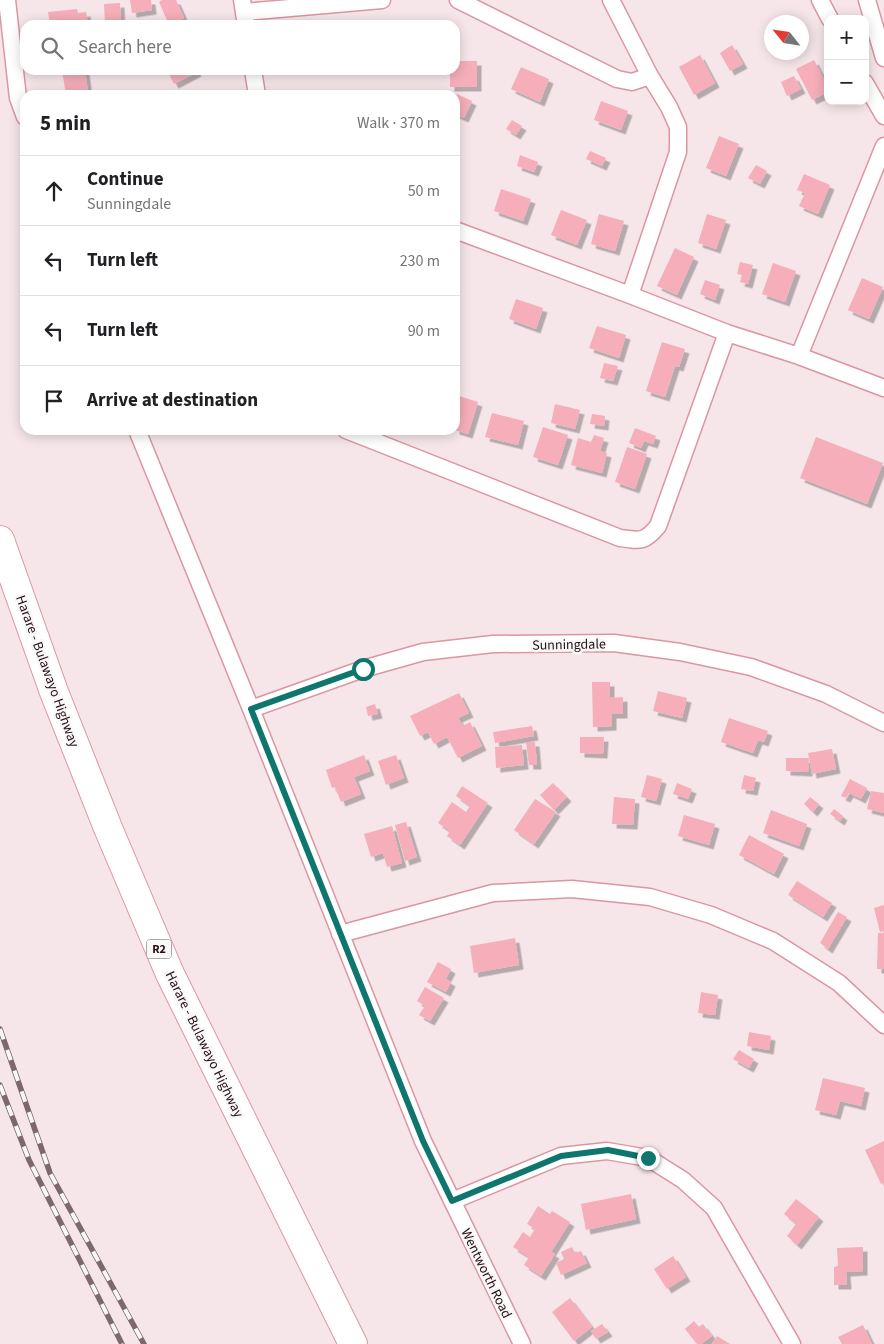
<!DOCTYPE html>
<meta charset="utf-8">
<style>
:root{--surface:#fff;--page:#f6f6f6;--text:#202124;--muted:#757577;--line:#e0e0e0}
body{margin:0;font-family:"Source Sans 3",sans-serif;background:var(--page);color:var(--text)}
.controls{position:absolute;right:15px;top:15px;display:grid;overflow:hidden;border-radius:10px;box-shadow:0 2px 12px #0003}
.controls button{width:45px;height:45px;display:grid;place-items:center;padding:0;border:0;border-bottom:1px solid var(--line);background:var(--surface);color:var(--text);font:25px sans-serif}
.compass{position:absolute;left:764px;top:15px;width:45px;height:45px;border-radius:50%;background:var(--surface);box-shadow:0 2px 12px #0003;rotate:300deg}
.stop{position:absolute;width:15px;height:15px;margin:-11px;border:4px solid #0f766e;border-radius:50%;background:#fff}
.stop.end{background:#0f766e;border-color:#fff;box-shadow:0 1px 5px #0008}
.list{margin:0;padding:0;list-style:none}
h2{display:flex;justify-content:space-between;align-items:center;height:65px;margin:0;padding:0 20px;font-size:21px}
h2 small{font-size:16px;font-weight:400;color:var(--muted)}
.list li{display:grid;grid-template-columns:32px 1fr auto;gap:15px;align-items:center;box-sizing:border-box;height:70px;padding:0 20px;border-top:1px solid var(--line)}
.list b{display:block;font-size:19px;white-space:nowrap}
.list p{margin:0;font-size:16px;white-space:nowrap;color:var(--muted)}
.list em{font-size:16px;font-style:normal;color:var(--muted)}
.icon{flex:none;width:28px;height:28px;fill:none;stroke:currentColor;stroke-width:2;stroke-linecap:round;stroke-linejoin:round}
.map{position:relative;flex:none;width:884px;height:1344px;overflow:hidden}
.search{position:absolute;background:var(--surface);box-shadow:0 2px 12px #0003;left:20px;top:20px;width:440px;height:55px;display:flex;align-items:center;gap:12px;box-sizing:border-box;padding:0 18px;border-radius:15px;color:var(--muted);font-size:19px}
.panel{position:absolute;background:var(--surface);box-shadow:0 2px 12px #0003;left:20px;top:90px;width:440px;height:345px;border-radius:15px}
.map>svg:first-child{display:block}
.building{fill:#f5aeba;filter:url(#shadow)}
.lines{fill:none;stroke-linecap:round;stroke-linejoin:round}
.street-casing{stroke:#db96a2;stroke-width:19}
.highway-casing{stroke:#db96a2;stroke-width:30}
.street{stroke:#fff;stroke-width:16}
.highway{stroke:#fff;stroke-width:28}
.rail-casing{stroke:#7d686d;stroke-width:5.5}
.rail{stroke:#f8f8f8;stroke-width:4;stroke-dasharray:11;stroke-linecap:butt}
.route{stroke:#0f766e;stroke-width:6}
.labels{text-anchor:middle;stroke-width:5;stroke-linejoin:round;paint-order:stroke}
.shield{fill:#f8f8f8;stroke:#665458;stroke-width:1}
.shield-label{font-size:12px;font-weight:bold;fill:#270e14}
.street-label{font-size:14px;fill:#270e14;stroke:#f8f8f8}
</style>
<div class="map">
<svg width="884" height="1344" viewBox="0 0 884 1344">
<defs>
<filter id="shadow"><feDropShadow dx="4.5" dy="4.5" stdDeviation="0" flood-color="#0004"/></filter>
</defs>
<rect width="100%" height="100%" fill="#f6e6e9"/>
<!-- building -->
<path class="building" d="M130,0H151L152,10L132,13Z
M162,0H176L184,18L169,25L159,2Z
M120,3L121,25H100V24L105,23L104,4Z
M77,9L78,13L86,12L88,25H50L48,12Z
M732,45L743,64L730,71L720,53Z
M700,55L715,83L694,95L679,67Z
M814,60L828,87V92L812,100L796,69Z
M455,61H477V87H450V70H455Z
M521,67L549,79L540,102L511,89Z
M62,70H85L88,92L66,95Z
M167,70H196L197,72L174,84Z
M794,76L801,89L787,96L781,82Z
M457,94L472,101L464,118L455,114V98Z
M601,101L628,111L621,130L594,120Z
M512,120L522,126L516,135L506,129Z
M719,136L739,144L726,176L706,168Z
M590,151L606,158L602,166L586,159Z
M520,155L538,162L534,172L517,166Z
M756,165L767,171L760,184L748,178Z
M804,174L830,185L818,214L799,206L805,193L797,190Z
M501,189L531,199L523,221L494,211Z
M561,210L587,220L577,245L551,235Z
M599,214L624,221L615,251L591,244Z
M707,214L726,220L716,249L698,243Z
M675,248L694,257L677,295L657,286Z
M740,262L753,265L748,284L740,282L742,275L737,274Z
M773,263L796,271L785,302L762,294Z
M862,278L883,287L869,319L848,310Z
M705,280L720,285L715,300L700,294Z
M516,299L543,308L536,329L509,319Z
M597,326L626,335L619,358L589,348Z
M662,342L685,349L679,367L675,366L665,397L646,391Z
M604,363L618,366L613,381L600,378Z
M456,395L478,402L468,434L455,430Z
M555,404L580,410L575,429L551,423Z
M492,413L524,421L518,445L485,437Z
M592,414L605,416L604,426L590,424Z
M543,427L568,435L558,465L533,457Z
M635,428L656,436L653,444L644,441L641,448L629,443Z
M594,435L604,438L600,451L607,453L602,473L571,465L578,438L591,442Z
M816,437L883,463L867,504L800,478Z
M627,447L647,454L635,489L615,482Z
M592,682H610V698L623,697V714H612V726L593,727Z
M658,691L687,698L682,718L653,711Z
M459,693L469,713L458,718L463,726L470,722L482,746L458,758L447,737L434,744L428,732L420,736L410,716Z
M375,704L378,714L368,716L366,707Z
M729,718L768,731L764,742L758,740L753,753L721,742Z
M532,726L534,736L495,743L493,732Z
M580,737H604L603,754L580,753Z
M526,742H535L537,765H529Z
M522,745L524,765L496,768L495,747Z
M832,749L836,769L812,774L808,753Z
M364,755L370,771L354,777L361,794L341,802L335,787L332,788L326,770Z
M396,755L404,778L386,785L378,761Z
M786,758H809L808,772L786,771Z
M647,775L662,779L656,801L641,797Z
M744,775L756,778L753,791L741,789Z
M850,779L867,788L861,799L849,793L846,798L841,796Z
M553,783L567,797L554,810L540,795Z
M677,783L692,789L688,799L673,794Z
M462,786L488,803L460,845L447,836L450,831L438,823L452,802L466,812L470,806L456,796Z
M871,791L884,793V813L867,809Z
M614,797L635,799L633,825L612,824Z
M810,797L819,804L813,812L804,804Z
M535,799L556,812L534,844L514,830Z
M834,809L843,816L840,821L830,814Z
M771,810L807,824L799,846L763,833Z
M684,815L715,824L709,845L678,836Z
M406,822L417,857L405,861L395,825Z
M392,826L402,863L387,867L383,853L371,857L364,834Z
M749,835L784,854L774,874L739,855Z
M797,881L832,903L823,917L788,895Z
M884,905V931L880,932L874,908Z
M838,912L847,917L828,949L820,943Z
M878,933H884V969H877Z
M515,938L519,965L474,973L470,946Z
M438,962L451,969L446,979L451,982L446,992L427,982Z
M425,987L444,998L430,1021L419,1015L425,1006L417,1001Z
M701,992L718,995L715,1015L698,1013Z
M749,1032L771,1036L769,1050L747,1046Z
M739,1050L754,1059L749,1068L733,1059Z
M823,1078L865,1088L861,1106L840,1101L836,1115L815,1110Z
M884,1141V1183L881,1184L865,1150Z
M631,1194L636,1219L586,1230L581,1204Z
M796,1199L819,1217L797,1245L787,1236L796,1224L784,1214Z
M538,1206L550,1214L552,1211L570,1222L551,1252L555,1254L541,1276L524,1265L529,1257L513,1247L523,1232L530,1237L535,1229L527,1224Z
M572,1247L575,1253L581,1251L587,1263L561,1275L556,1263L564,1259L561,1252Z
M863,1247V1271L846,1272L847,1285H834V1267L838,1266L837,1248Z
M673,1256L686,1277L667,1289L654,1269Z
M570,1298L592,1327L574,1341L552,1312Z
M694,1321L699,1327L703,1324L712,1336L701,1344H697L685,1329Z
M602,1324L608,1332L596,1339L591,1331Z
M863,1325L872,1344H842L838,1337Z
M717,1336L730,1344H712Z"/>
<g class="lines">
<!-- street casing -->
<g class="street-casing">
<path id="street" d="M7,0L18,98L25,117
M242,0L246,25
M458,0L617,79L632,82L650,76L669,107L678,127V152L630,295
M611,0L650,76
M820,0L830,19
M867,0L884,58
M244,12L382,0
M253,70L257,95
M865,83L884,116
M727,333L799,356L884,388
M799,356L884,146
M137,430L251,709L423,1141L522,1344
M346,430L620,538C641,541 645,542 658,526L727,333L630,295L455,230
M251,709L363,669L423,652L493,644L614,643L680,652L751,667L826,694L884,723
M340,934L493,893L572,889L650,897L711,915L773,941L839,983L884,1025
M452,1201L561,1156L607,1151L648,1158L683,1180L714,1208L792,1344"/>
</g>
<!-- highway casing -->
<g class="highway-casing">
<path id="highway" d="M0,540L54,692L108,828L170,974L353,1344"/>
</g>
<!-- street -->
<use href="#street" class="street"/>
<!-- highway -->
<use href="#highway" class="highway"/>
<!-- rail casing -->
<g class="rail-casing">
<path id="rail" d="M0,1029L50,1173L144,1344
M0,1085L29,1160L122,1344"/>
</g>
<!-- rail -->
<use href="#rail" class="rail"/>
</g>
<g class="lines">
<!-- route -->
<path class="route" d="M363,669L251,709L423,1141L452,1201L561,1156L608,1150L648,1158"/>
</g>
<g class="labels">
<!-- shield labels -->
<rect class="shield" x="146.5" y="939.5" width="25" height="19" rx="4"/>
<g class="shield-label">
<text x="159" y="953">R2</text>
</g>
<!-- street labels -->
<g class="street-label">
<text transform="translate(569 644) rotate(-1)" y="5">Sunningdale</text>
<text transform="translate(48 671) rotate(70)" y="5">Harare - Bulawayo Highway</text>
<text transform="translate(205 1044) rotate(64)" y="5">Harare - Bulawayo Highway</text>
<text transform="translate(487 1273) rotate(64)" y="5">Wentworth Road</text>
</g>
</g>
</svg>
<div class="controls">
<button>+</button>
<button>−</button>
</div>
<svg class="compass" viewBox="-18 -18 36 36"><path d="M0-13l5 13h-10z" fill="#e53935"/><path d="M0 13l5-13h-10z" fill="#757577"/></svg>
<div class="stop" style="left:363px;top:669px"></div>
<div class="stop end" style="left:648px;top:1158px"></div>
<div class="search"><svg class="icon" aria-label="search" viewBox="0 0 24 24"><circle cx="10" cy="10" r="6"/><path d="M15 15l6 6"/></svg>Search here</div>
<section class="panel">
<h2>5 min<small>Walk · 370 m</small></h2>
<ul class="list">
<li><svg class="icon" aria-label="ahead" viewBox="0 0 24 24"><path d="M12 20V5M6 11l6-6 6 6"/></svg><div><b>Continue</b><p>Sunningdale</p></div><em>50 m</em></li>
<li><svg class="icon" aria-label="left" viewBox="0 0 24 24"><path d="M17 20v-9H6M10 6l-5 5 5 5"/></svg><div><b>Turn left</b></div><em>230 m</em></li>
<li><svg class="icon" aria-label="left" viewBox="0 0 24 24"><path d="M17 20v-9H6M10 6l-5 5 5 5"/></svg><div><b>Turn left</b></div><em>90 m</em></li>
<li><svg class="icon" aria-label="arrive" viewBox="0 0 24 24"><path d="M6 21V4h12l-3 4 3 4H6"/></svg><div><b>Arrive at destination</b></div></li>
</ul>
</section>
</div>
